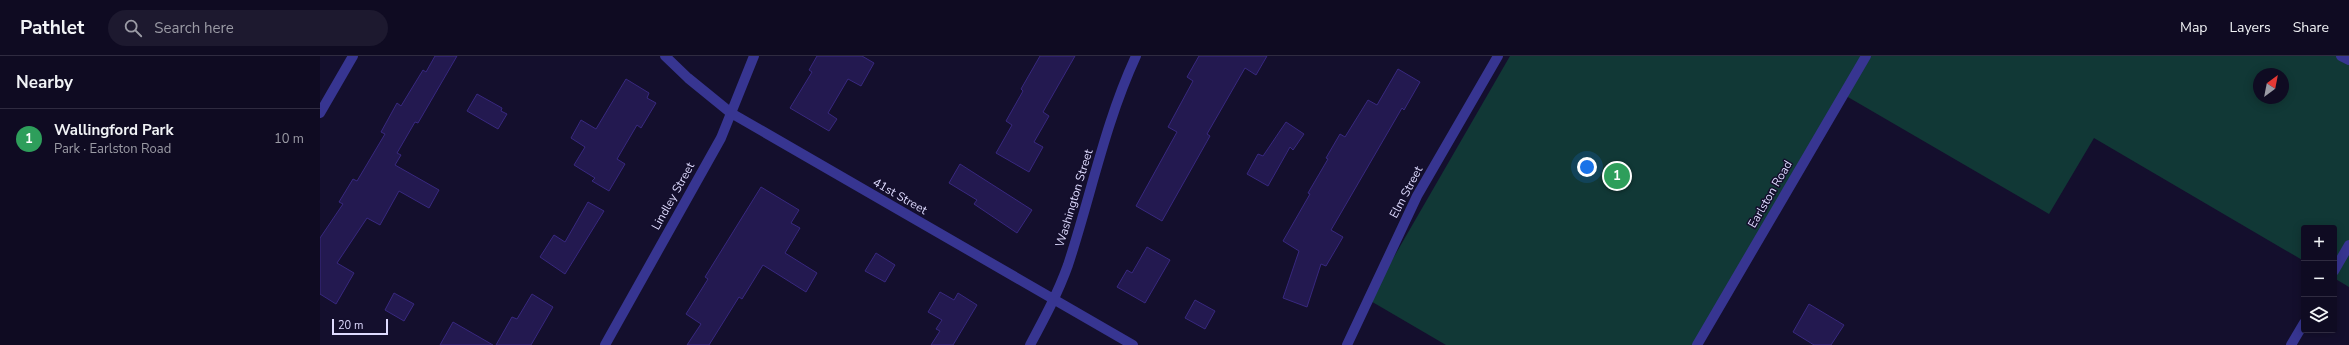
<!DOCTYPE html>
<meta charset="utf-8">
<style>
:root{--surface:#0f0b22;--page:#1d192f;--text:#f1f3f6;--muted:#9b9ba5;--line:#2f2b40;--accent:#07e9ff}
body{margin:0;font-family:"Nunito Sans",sans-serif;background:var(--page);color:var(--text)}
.controls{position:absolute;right:12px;bottom:12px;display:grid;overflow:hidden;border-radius:4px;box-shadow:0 2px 10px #0003}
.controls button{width:36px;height:36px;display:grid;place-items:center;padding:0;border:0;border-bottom:1px solid var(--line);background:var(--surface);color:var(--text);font:20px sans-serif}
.compass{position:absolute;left:1933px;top:12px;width:36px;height:36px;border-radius:50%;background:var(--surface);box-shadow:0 2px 10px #0003;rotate:32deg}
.scale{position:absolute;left:12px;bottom:10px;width:56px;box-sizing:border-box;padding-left:4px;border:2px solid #dfdbff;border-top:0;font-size:11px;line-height:14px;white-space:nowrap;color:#dfdbff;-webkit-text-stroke:3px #140f2d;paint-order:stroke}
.you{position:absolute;left:1267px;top:111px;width:14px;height:14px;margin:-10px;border:3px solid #fff;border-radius:50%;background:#1a73e8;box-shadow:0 0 0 6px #1a73e833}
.badge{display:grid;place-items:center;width:26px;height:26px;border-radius:50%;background:var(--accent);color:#fff;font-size:13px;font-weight:700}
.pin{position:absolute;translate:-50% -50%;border:2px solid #fff;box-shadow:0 1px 4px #0006}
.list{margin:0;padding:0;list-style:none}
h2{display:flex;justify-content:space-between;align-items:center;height:52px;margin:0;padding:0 16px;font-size:17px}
h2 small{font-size:13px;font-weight:400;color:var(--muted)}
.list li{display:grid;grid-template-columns:26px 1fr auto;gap:12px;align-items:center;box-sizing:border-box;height:60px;padding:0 16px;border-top:1px solid var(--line)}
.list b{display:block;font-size:15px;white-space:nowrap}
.list p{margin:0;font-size:13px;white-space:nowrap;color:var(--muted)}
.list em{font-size:13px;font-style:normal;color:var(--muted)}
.icon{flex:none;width:22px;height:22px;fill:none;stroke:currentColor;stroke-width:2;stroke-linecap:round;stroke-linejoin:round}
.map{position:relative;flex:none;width:2029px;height:289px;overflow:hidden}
header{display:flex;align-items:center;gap:24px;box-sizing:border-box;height:56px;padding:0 20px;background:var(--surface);border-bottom:1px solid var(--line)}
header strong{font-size:19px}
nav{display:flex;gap:22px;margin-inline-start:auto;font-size:14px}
.search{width:280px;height:36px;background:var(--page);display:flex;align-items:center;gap:10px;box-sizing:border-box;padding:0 14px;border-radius:22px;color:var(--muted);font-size:15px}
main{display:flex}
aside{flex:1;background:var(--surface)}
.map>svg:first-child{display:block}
.green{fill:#113836;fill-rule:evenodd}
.building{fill:#231950;stroke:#38287f}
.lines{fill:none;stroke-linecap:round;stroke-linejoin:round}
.minor{stroke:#373591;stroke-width:10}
.labels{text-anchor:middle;stroke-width:3;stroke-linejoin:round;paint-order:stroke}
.street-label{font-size:12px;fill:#dfdbff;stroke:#140f2d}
</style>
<header>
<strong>Pathlet</strong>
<div class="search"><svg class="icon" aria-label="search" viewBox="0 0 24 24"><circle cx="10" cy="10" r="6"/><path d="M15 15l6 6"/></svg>Search here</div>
<nav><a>Map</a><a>Layers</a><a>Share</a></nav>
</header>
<main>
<aside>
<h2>Nearby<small></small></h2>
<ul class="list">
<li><span class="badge" style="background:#2e9e5b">1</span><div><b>Wallingford Park</b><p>Park · Earlston Road</p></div><em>10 m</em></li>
</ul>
</aside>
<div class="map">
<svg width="2029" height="289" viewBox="0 0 2029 289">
<rect width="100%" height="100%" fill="#140f2d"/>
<!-- green -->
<path class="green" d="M1190,0H2029V231L2014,222V172H1984V205L1774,82L1729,158L1521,37L1374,289H1126L1049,244ZM1939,18H1963V42H1939Z"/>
<!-- building -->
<path class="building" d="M115,0H137L98,67L95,66L77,97L81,99L75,109L119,134L109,152L79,135L60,169L47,162L17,207L34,217L16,248L0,238V182L23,148L19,146L33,123L37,125L65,78L61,76L77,47L81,50L103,14L106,16Z
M497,0H542L554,7L541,30L528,23L508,57L517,63L509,75L470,52L492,16L489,14Z
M720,0H755L723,56L729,60L714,86L723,91L709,116L676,97L692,69L686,65L703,35L701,33Z
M879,0H947L936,19L925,12L887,78L890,80L842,165L816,150L857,76L848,71L873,25L867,21Z
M1078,13L1100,26L1084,54L1082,52L1011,174L1023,181L1006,210L1001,208L987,251L963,242L979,195L963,185L990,138L988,137L1008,103L1006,102L1020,78L1025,81L1048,44L1057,49Z
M306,23L329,37L327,42L336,47L321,72L317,69L297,103L305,108L289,135L272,125L275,122L254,109L265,91L251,82L261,64L276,73Z
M157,38L182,52L181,55L187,58L178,73L147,55Z
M966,66L984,78L973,94L970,91L948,130L927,118L938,98L943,100Z
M640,108L712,154L697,177L654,148L657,144L629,127Z
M441,131L479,154L471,167L480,172L465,197L497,217L486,236L443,209L422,243L419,241L389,289H367L381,268L366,258L388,223L385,221Z
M268,146L284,155L245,218L220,201L234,179L245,186Z
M827,191L850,204L825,247L797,231L807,214L812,217Z
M556,197L575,209L565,226L545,215Z
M620,236L634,244L638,237L657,249L633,289H611L620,275L616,273L622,264L608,256Z
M74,237L94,248L84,265L65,254Z
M212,238L233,251L211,289H176L192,261L197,263Z
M875,244L895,255L885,273L865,262Z
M1489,248L1524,269L1511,289H1494L1473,276Z
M133,266L173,289H120Z"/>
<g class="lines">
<!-- minor -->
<path class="minor" d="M345,0L368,22L411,57L813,289
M2021,0L2029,4
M0,57L33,0
M2014,215L2029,189
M285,289L401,82L434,0
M710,289C724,263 738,237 748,209C771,139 785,67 816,0
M1027,289L1097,140L1178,0
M1377,289L1546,0
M1971,289L1984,267"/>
</g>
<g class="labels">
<!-- street labels -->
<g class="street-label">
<text transform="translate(1086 136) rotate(-62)" y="4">Elm Street</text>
<text transform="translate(1450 138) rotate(-60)" y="4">Earlston Road</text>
<text transform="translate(353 140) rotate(-61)" y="4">Lindley Street</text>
<text transform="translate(580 140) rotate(30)" y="4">41st Street</text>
<text transform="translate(754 142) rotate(-73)" y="4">Washington Street</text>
</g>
</g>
</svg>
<div class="controls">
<button>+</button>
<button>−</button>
<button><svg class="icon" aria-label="layers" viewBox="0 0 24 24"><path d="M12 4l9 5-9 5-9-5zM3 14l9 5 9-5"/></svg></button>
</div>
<svg class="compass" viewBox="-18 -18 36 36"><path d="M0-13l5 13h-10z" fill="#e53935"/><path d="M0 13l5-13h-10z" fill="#9b9ba5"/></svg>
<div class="scale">20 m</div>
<div class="you"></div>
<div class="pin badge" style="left:1297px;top:120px;background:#2e9e5b">1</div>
</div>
</main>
